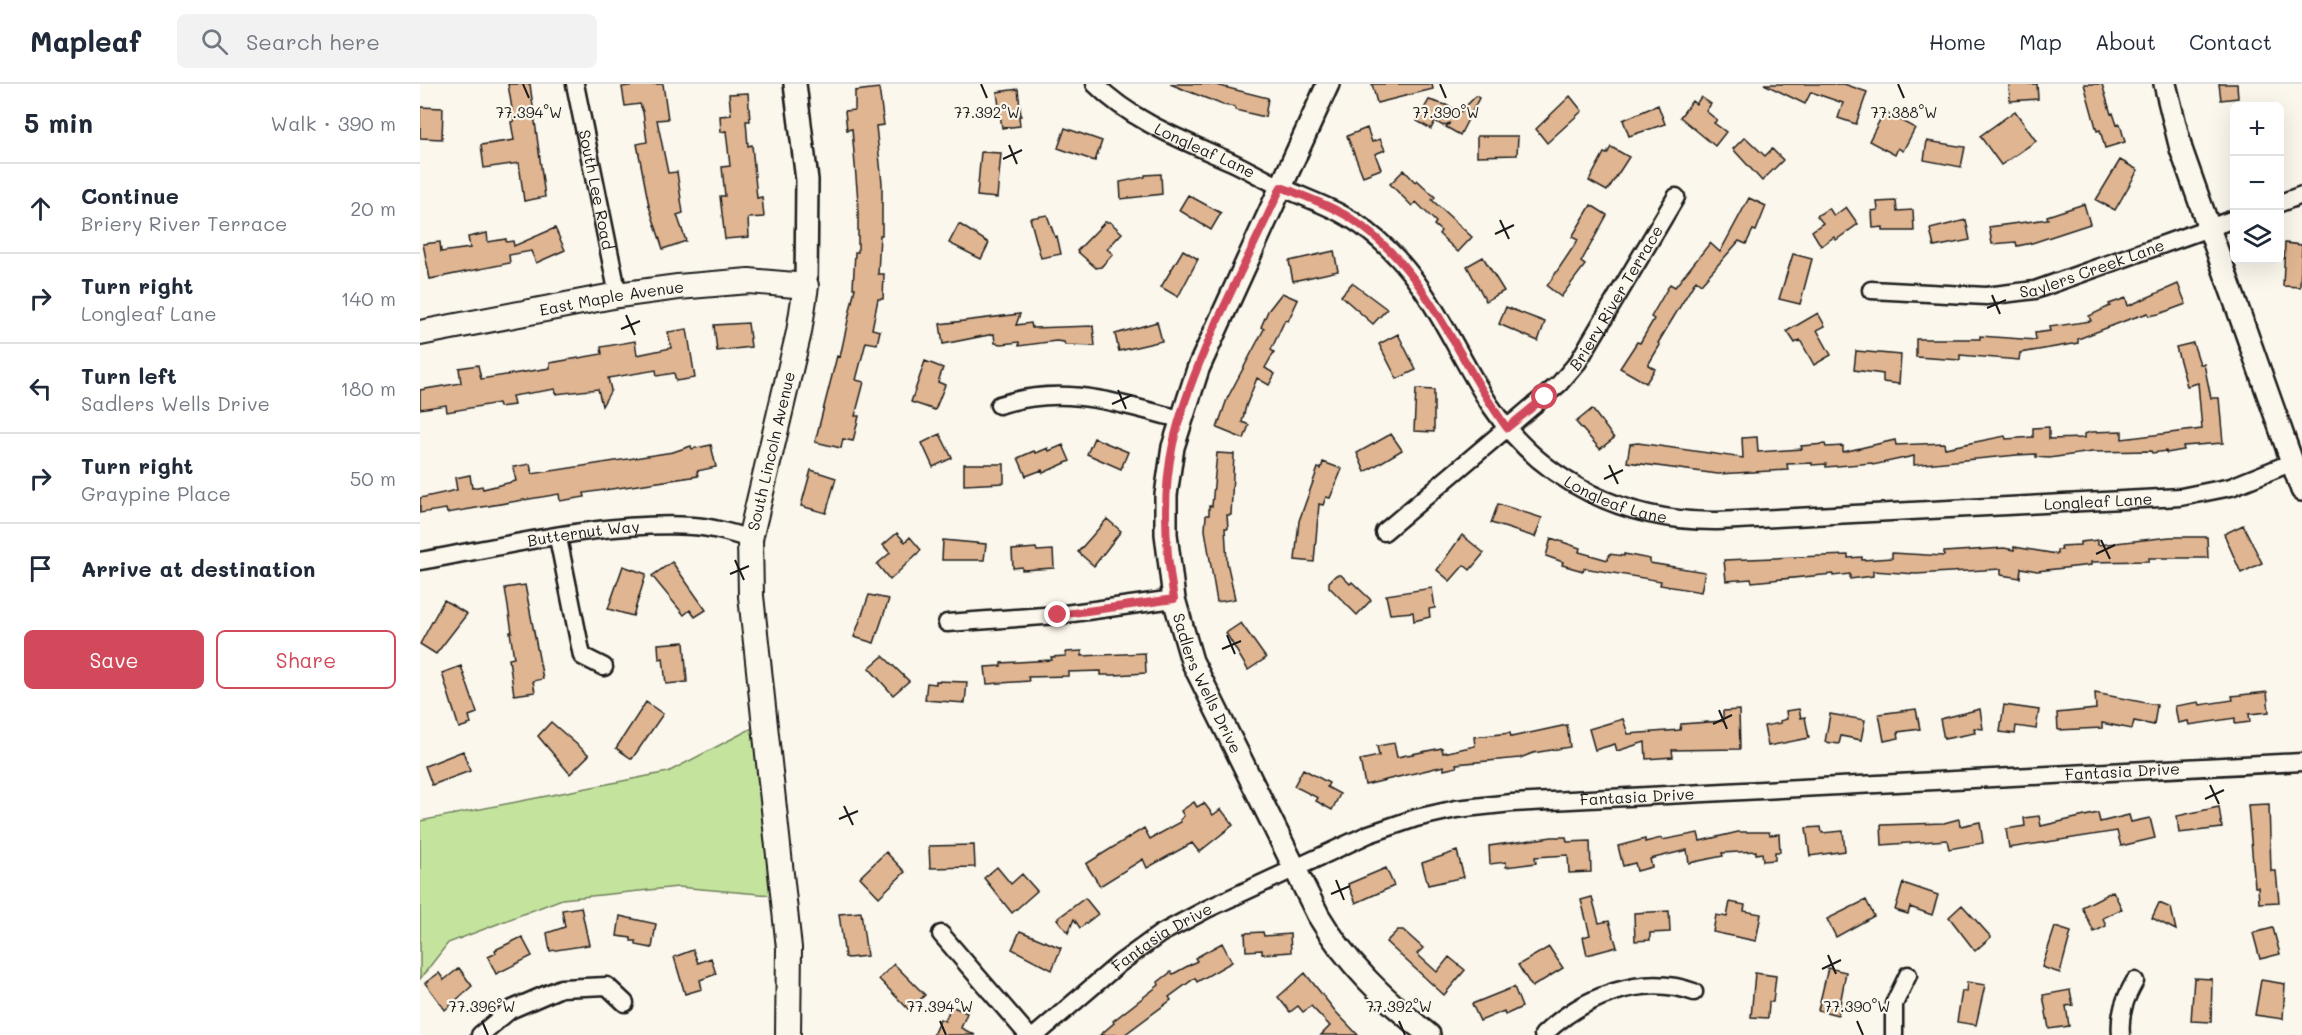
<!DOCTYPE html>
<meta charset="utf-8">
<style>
:root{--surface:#fff;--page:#f2f2f3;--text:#1f2937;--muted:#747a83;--line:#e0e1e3;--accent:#d1495b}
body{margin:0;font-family:Mali,sans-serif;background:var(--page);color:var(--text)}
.controls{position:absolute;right:18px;top:18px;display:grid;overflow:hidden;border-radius:9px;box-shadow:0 6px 24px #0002}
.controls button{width:54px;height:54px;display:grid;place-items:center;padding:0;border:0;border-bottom:2px solid var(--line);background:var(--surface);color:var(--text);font:30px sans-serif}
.stop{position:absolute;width:18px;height:18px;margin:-14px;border:4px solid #d1495b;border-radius:50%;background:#fff}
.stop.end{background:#d1495b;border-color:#fff;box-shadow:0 2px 6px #0008}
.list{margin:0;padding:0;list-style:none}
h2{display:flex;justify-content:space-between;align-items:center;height:78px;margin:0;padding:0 24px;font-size:26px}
h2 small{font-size:20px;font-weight:400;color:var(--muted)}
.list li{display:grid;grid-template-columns:39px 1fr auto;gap:18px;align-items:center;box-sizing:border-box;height:90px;padding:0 24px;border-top:2px solid var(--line)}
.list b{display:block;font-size:22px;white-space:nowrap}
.list p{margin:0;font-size:20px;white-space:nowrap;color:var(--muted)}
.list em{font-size:20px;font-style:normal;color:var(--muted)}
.actions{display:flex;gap:12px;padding:18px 24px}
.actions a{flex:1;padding:14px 0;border:2px solid var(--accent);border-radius:9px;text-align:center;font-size:21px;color:var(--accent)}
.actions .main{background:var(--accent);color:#fff}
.icon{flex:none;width:33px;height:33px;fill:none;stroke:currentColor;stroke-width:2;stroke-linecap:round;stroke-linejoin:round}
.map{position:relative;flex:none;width:1882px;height:951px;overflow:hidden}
header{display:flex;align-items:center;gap:36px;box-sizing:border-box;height:84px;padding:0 30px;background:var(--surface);border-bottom:2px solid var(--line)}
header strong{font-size:28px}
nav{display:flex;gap:33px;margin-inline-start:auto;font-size:21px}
.search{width:420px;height:54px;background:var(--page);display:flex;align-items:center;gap:15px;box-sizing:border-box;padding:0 21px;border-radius:9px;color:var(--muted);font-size:22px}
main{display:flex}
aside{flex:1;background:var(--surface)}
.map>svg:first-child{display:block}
.green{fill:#c4e49d;stroke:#70805c;stroke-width:1.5}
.building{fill:#e0b591;stroke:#1c1c1c;stroke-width:1.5}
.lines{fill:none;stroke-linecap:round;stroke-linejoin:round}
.minor-casing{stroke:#1c1c1c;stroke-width:21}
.tertiary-casing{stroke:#1c1c1c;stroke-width:26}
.secondary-casing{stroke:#1c1c1c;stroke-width:28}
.minor{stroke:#fbf7ec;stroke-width:16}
.tertiary{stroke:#fbf7ec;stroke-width:21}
.secondary{stroke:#fbf7ec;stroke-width:24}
.route{stroke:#d1495b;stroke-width:8}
.ticks{fill:none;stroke:#1c1c1c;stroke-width:2}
.labels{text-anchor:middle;stroke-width:4.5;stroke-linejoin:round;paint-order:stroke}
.street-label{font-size:16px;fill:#1c1c1c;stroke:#fbf7ec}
.ticks-label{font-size:15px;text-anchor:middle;fill:#1c1c1c;stroke:#fbf7ec;stroke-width:4.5;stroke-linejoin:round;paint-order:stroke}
</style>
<header>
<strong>Mapleaf</strong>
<div class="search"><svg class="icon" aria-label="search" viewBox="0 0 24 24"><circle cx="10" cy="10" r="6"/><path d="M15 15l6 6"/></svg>Search here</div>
<nav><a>Home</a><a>Map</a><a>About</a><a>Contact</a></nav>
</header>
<main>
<aside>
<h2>5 min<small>Walk · 390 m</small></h2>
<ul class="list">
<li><svg class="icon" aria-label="ahead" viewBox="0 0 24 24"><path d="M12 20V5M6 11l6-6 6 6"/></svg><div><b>Continue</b><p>Briery River Terrace</p></div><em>20 m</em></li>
<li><svg class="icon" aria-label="right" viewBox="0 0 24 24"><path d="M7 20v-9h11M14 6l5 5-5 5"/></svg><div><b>Turn right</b><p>Longleaf Lane</p></div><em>140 m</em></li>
<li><svg class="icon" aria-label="left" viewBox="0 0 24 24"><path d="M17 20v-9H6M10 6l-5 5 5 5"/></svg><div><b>Turn left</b><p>Sadlers Wells Drive</p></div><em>180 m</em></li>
<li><svg class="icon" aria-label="right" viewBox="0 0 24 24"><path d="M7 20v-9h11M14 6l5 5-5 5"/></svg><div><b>Turn right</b><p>Graypine Place</p></div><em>50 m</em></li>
<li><svg class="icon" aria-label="arrive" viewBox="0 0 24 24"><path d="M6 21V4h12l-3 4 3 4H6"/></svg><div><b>Arrive at destination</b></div></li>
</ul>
<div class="actions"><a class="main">Save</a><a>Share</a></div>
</aside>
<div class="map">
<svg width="1882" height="951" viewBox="0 0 1882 951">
<rect width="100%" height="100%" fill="#fbf7ec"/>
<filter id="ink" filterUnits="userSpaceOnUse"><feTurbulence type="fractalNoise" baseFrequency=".0167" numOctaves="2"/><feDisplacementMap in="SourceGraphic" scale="12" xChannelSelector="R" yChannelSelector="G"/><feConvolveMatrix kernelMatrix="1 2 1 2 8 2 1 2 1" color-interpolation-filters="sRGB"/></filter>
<g filter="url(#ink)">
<!-- green -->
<path class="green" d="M344,638L364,812L258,803L142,815L28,859L0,895V737L248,688Z"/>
<!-- building -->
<path class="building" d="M88,0H110L125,113L104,117L99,79L64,84L61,61L94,56L91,38L94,37Z
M221,0H243L248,35L237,36L248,89L257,88L263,129L257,131L266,157L243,165L229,122L217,60L227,58L223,28L220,20L205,22L202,3Z
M750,0H792L848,14L845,33L815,26V23L803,21Z
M952,0H1012L1013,5L957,19Z
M1344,0H1424L1447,8L1436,40L1418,34L1423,19L1391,8L1385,20Z
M1589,0H1617L1618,15L1590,17Z
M1664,0H1682L1691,30L1693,29L1697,41L1700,40L1705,58L1685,64L1680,46L1677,47Z
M1799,0H1817L1818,14L1801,16Z
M459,4L464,41L456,42L462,99V151H460L458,190H464L463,215H458L452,245L460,247L457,260L446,258L436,296L444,298L435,332H439L433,357L423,355L421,364L395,358L417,272L420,273L435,204H433L435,168H438V117L432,45L427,46L425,27L435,26V7Z
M598,5L601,32H599L600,42L582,44L577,8Z
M328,9L330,37H326L328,62L332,61L337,114L342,113L344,133L328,134L329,153L305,155L300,112H305L302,83L310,82L306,47L301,48L300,32L311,31L309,10Z
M1056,12L1059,14L1040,51L1026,43L1030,39L1023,42L1015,37L1011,45L997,37L1009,16L1026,21L1040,28Z
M1150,12L1162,27L1127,59L1116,45Z
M1281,13L1291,20L1286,27L1297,36L1294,39L1306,48L1295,62L1260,33L1272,17L1276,20Z
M1238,21L1245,40L1209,52L1203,36Z
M0,23L23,24L22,55L0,54Z
M1595,27L1616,57L1581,81L1560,52Z
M1464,28L1495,44L1483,67L1478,64L1475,71L1449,57Z
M645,44L682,57L675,77L638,64Z
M947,44L952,58L960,55L965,66L955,70L961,85L943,92L927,52Z
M1057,52H1098L1097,71L1057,72Z
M1325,53L1345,72L1352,65L1363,76L1342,97L1313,65Z
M1507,57L1545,63L1541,83L1504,76Z
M1191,63L1209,73L1187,107L1169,97L1184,69L1187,70Z
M561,68L581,69L577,114L557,112Z
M1700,76L1718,86L1695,126L1676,116Z
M984,86L995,98L997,96L1015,113L1012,116L1052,153L1038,168L1019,150L1021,147L1014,141L1016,138L996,118L992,122L970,100Z
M741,90L742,110L701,115L700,98L725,93V91Z
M768,111L801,129L791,146L759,126Z
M1329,114L1346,122L1336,147L1333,146L1326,160L1319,157L1281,200L1276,196L1238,259L1240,261L1228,281L1235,285L1226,299L1200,284L1217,258L1220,259L1234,235L1231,233L1250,200L1255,203L1290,159L1300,168Z
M1476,117L1477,127L1493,126L1494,147H1463V143L1453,144L1452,127L1458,126L1457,118Z
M1664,120L1670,140L1612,159L1597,162L1596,158L1572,160L1569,143L1628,135L1627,132Z
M1171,121L1187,131L1161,178L1165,181L1141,213L1127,202L1158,156L1152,153Z
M1426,123L1438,140L1416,156L1414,153L1401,162L1392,147L1403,139L1397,132L1409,124L1414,132Z
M627,131L635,153L637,152L641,170L621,174L610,134Z
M1546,136L1550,156L1514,163L1510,145Z
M685,138H690L702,149L687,165L693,170L681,183L676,184L657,167Z
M539,140L569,159L561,175L529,159Z
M135,144L145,166L116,179L111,167L89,171L90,179L10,195L3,160L20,158L21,168L50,164L48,153L67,149L68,158L86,155V158L93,157L94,162Z
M1865,159L1882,161L1880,203L1863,202Z
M763,166L778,175L758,213L741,203Z
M914,167L918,187L873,197L869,177Z
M1373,170L1392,175L1380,220L1359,215Z
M1063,173L1084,207L1066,217L1047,182Z
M932,199L967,225L953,240L921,212Z
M1758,200L1766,220L1739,230L1729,232L1728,229L1707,236L1658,255V259L1600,269L1599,276L1540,271V276L1496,273V255H1560V252L1616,256L1615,249L1630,247L1629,243L1671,237L1669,232L1690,222L1689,220L1706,214L1708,222Z
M862,209L878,216L868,237L865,236L851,266L854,268L845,284L855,290L849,301L837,294L826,322L822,338L829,341L824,355L797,344L807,315L844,245L841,243L848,227Z
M1086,223L1125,238L1118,257L1079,240Z
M1398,229L1405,242L1397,246L1411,271L1394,281L1380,256L1375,259L1367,247Z
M600,230L596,241L611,239L612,244L673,242L675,262L645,261L644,258L636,257L599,262V258L582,260L575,259L574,250L523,260L520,240Z
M737,238L742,257L699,267L695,250Z
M328,239L331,263L297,267L294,241Z
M267,245L275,294L256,297L254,289L237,292L236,286L188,294L191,306L182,322L178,305L136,310L135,305L92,312L94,321L79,323L78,319L27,328L26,321L0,325V306L41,299L39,284L58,281L61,295L130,284V279L182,270L181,263L215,257L217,271L251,264L248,248Z
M978,250L996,286L977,295L959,260Z
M1773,259L1780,280H1784L1791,314H1799L1803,359L1763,362L1764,366L1746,369V367L1732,369L1731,367L1672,368L1629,374L1616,373V370L1597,371L1494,381V372L1453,381L1452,379L1406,383V380L1392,381V379L1367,380L1368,386L1298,390L1207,378L1210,360L1218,359L1323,374L1322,354L1337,353L1338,368L1382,365L1381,362L1405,360L1406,363L1423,362V368L1475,356L1476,361L1524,359L1525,364L1585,352L1586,355L1613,353V344L1629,343V355L1664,354V350L1671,348L1702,347V355L1782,345L1778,299L1767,302L1756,263Z
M1436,267L1481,271L1479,300L1463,298V290L1434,286Z
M505,277L523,284L518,298L525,301L515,326L491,318Z
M996,305L1014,306V348L994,347Z
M1172,325L1194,354L1180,365L1156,338Z
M520,350L532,374L513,383L502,359Z
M971,350L982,366L945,388L937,369Z
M674,354L708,368L701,385L667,370Z
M291,361L296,383L277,387L278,392L164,409L165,413L140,417L139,410L27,429L26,425L0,429V414L37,406L35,394L50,391L52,404L62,402L63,405L96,397L93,383L110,380L112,390L253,368L271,362L272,365Z
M643,361L650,377L623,389L622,386L606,392L598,374L614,367L616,369L628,364L629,367Z
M797,369L814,370L811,431H807L808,444H805L807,478L815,515L797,518L785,446L786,431H789V422H792Z
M903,378L922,385L910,414L906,413L903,421L899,420L894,478L875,476L879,437L898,384L901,385Z
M544,380H584V399L544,401Z
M391,386L416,394L406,429L381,422Z
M1078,420L1122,434L1115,453L1071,439Z
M687,435L701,447L674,482L658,468Z
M1823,441L1842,479L1821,489L1804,450Z
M477,449L485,458L490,453L501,466L470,496L457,480L470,469L463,461Z
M1042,451L1064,469L1050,486L1044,481L1030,497L1017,486Z
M1750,453H1787L1788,474H1729V477L1671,478V481L1617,487L1601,484L1600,494L1581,491V485L1496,490L1453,487V492L1430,495V490L1413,492V490L1332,498L1331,495L1306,497L1304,476L1428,471V474L1442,473V476L1472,474V469L1524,472V468L1584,464L1594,466V463L1637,470V466H1642L1641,462L1660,461V458L1678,456V461Z
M1131,454L1160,464L1159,468L1188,476L1189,470L1204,472V470L1230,475V479L1285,488L1281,508L1240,501L1241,497L1164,484L1163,487L1142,481L1143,478L1126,472Z
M523,456L566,460L564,476H522Z
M616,464L617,467L633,466L634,484L602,486V483L593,484L592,466Z
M252,478L286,526L275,533L270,526L264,531L232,492Z
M203,482L226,490L213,532L188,525Z
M916,491H921L930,500L932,498L951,516L937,531L909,503V498Z
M105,501L123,595L113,597L115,608L94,611L89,575L94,574L90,548H92L85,504Z
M1012,504L1015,524L1009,525L1010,533L994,537L993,528L970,530L966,511Z
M449,511L469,515L454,559L434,553Z
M24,516L47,530L16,570L0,560Z
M821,539L846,574L828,586L806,549Z
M264,558L267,598L246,600L243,574L239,575L238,560Z
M662,567V572L725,569L726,589L695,591H681V587L648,588V592L608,593L609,597L567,600L565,583L581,582V579L632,576L631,573L646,572V568Z
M463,572L489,597L473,611L449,584Z
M41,582L57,629L49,632L51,640L39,644L22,589Z
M516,597L547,598L545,619L505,616L507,599L516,600Z
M1847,608L1849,628L1829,630L1830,638L1815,640V634L1769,641L1768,637L1758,639L1755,622L1779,618L1780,621L1813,616L1812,612Z
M1675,609L1737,621L1734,641L1714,637L1712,645L1682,639V644L1638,646L1637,629L1676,625Z
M226,618L243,630L212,675L196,664Z
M1584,621L1619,626L1616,645L1596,642L1595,650L1580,648Z
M1379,625L1381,634L1385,633L1389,654L1348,662L1344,642L1361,639L1360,637L1367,635L1366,627Z
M1496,625L1500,645L1478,648L1479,654L1464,657L1459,630Z
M1560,625L1563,645L1554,644L1555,649L1524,655L1520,635Z
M1319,626L1320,665L1252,666L1253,673L1226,675L1225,658L1197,667L1195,660L1175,666L1169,645L1203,635L1208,650L1260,646L1261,640L1303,637V627Z
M1410,630L1445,636L1441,656L1421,652L1419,660L1405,658Z
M131,638L169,671L150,690L118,652Z
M1147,641L1150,663L1113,669L1100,674L1036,680L1037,683L1024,686V682L945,701L940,676L959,672L957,662L974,659L977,673L1022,664L1023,669L1055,662L1054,653L1090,649L1091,653Z
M43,667L50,687L12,701L5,682Z
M883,685L909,699L907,703L920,710L912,726L896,717L898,714L874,702Z
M774,718L777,723L784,719L793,731L801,725L813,741L779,768L772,759L727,784L723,775L680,802L666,780L724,744L730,755L761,738L760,736L764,732L761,727Z
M1849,720L1851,787H1856L1859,818L1839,819L1838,803H1835L1828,721Z
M1799,723L1802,744L1759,749L1757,732Z
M1678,729L1680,738L1709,731L1711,738L1730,734L1735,754L1701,762L1697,747L1589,764L1586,745L1605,742L1604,734L1619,732L1621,742Z
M1539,735L1540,742L1560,738L1563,759L1529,765L1527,756L1462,761L1461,741L1524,739Z
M1401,743L1402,749L1423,747L1425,767L1390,772L1386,744Z
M1318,748H1349L1350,751L1359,750L1360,768H1355V776L1343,777L1342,769L1336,770V767L1302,769L1303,772L1269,779L1267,766L1230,775L1232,783L1217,787L1215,779L1203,782L1198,762L1225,755V758L1241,754L1242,756L1278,749L1280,757Z
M1132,753H1146L1147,758L1170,757L1171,788L1149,789L1148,771L1115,773L1116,779L1086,783V778L1070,780L1069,762Z
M554,761L555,783L510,784L509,762Z
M1037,767L1044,793L1008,801L1002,779Z
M466,768L485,788L459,813L440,793Z
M577,783L591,800L602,790L617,807L592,829L564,794Z
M966,784L974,802L936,819L928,800Z
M1483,799L1518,811L1512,831L1490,823L1488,830L1475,826Z
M1693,807L1702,825L1683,834L1686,842L1674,848L1662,823Z
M1172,813L1179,839L1189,837L1197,863L1167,871L1163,853L1170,851L1161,816Z
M665,814L678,830L660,844L654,835L648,849L637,835Z
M1446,816L1454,832L1416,853L1407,835Z
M1310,818L1325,821L1324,827L1341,830L1336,857L1293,848L1296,831L1307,833Z
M1739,819L1751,824L1756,846L1732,834Z
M1542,821L1571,853L1555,867L1529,833Z
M161,823L169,861L130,867L127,849L145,843L142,826Z
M1249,827L1250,848L1230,849V856L1215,857L1214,829Z
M441,828L447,872L428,874L425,873L419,830Z
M200,832L236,840L232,864L216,861V857H211V854L197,852Z
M1635,843L1651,848L1640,889L1622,883Z
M1853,844L1860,870L1840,875L1833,849Z
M978,846H983L1003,864L997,870L1017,888L1029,873L1045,886L1024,911L966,858Z
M600,847L641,864L632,886L592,865Z
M843,848L844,852L870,850L871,868L842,870V866L826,867L825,849Z
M102,853L112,872L76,890L68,873L76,869L75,866Z
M802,859L812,878L777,898L775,894L749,913L751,916L704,951H680L694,939L693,937L739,901L738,898L751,888L753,890L777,877L775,874Z
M1129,863L1143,884L1112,903L1098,881Z
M273,866L278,879L291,874L296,890L280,896L282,905L265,910L254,873Z
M474,880L505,911L489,926L459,895Z
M39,884L52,902L25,926L5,899L19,889L24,896Z
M1408,884L1426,888L1418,931L1398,926Z
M885,889L916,928L938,951H901L910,942L891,922L883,928L878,922L870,928L858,913Z
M1335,889L1356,892L1353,918H1349L1348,934L1331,933Z
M1774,894L1792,895L1791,938L1771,937Z
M1841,896L1865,900L1863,935L1835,931Z
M1547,898L1565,901L1556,941L1537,938L1542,907L1546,908Z
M1094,903L1102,923L1085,931L1084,927L1060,937L1052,920Z
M1650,906L1653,921L1646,922L1649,942L1629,945L1623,911Z
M531,922L547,929L541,944L555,951H513L520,935L525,937Z"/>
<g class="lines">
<!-- minor casing -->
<g class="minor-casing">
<g id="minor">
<path id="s1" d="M155,0L198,211"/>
<path id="s2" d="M675,0C713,38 765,57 812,78C829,86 844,95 861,103C892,117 922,126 949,148C1008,193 1031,261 1070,321C1122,399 1206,438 1298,437L1761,413L1811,403L1873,378"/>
<path d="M1860,119L1882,111"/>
<path id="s3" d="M1451,206L1566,212L1615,206L1814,135"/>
<path d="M579,321C644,300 696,319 760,335"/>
<path id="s4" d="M964,448L1139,300L1158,278L1256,113"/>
<path d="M138,454L162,572L184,583"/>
<path id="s5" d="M0,477C87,462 183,437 272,442C292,443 311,449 330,455"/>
<path d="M527,539L638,531L754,515"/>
<path d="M521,850L608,951"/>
<path d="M60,951L90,926L141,904L187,902L205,919"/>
<path id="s6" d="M616,951L700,879L740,850L787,825L949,750L996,734L1036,725L1092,719L1882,678"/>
<path d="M1123,951C1162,913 1222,889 1274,908"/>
<path d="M1474,951V920L1488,891"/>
<path d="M1701,951C1699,930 1705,914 1715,897"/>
</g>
</g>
<!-- tertiary casing -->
<g class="tertiary-casing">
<g id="tertiary">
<path d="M375,0L387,96L386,202"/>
<path id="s7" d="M908,0L778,285L753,363L746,411V450L754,515L772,577L898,831C927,880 964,915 1009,951"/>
<path d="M1745,0L1761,65L1882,406"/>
</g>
</g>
<!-- secondary casing -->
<g class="secondary-casing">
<g id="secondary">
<path id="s8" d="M0,249L198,211L258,203L329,197L386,202L379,248L330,455L331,512L369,864L368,951"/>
</g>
</g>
<!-- minor -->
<use href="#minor" class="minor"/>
<!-- tertiary -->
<use href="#tertiary" class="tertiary"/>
<!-- secondary -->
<use href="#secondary" class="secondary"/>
</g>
</g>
<g class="lines" filter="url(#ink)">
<!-- route -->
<path class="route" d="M638,531L754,515C745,464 742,411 753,360C772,276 825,183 861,103C884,112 908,120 929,133C1011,187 1032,269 1087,344L1125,313"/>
</g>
<!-- ticks -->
<path class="ticks" d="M103,0L109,14M561,0L567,14M1020,0L1026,14M1478,0L1484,14M589,61L597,80M583,75L602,66M1080,136L1089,155M1075,150L1094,141M1572,211L1580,230M1567,224L1586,216M206,231L215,251M201,245L220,237M698,306L706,325M692,320L712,311M1189,381L1198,400M1184,395L1203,386M1681,456L1690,475M1676,470L1695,461M315,476L324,496M310,490L329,482M807,551L815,570M802,565L821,557M1299,626L1307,645M1293,640L1312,631M1790,701L1799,720M1785,715L1804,706M424,722L433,741M419,735L438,727M916,796L924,816M911,810L930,802M1408,871L1416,890M1402,885L1421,876M62,937L68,951M520,937L526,951M979,937L985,951M1437,937L1443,951"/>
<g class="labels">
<!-- street labels -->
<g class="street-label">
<text dy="6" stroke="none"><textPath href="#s2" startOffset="129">Longleaf Lane</textPath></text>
<text dy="6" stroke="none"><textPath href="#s1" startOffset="108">South Lee Road</textPath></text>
<text dy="6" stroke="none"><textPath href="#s3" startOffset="225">Saylers Creek Lane</textPath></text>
<text dy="6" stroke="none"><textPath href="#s4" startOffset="333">Briery River Terrace</textPath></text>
<text dy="6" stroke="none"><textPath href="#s8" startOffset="195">East Maple Avenue</textPath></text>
<text transform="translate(351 367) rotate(-77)" y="6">South Lincoln Avenue</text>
<text dy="6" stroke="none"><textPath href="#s2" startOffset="687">Longleaf Lane</textPath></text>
<text dy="6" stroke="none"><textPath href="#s2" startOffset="1173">Longleaf Lane</textPath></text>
<text dy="6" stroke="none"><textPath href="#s5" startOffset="166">Butternut Way</textPath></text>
<text dy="6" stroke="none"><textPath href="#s7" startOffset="639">Sadlers Wells Drive</textPath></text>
<text dy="6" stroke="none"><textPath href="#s6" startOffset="1150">Fantasia Drive</textPath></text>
<text dy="6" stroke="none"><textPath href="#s6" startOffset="664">Fantasia Drive</textPath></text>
<text dy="6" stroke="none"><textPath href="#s6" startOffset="160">Fantasia Drive</textPath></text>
</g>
</g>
<g class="ticks-label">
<text x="567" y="34">77.392°W</text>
<text x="1026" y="34">77.390°W</text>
<text x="109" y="34">77.394°W</text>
<text x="1484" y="34">77.388°W</text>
<text x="62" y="928">77.396°W</text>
<text x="520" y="928">77.394°W</text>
<text x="979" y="928">77.392°W</text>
<text x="1437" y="928">77.390°W</text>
</g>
</svg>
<div class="controls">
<button>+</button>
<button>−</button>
<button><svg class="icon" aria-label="layers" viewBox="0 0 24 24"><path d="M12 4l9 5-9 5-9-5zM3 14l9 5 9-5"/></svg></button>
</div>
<div class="stop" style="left:1125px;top:313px"></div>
<div class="stop end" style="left:638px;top:531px"></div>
</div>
</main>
